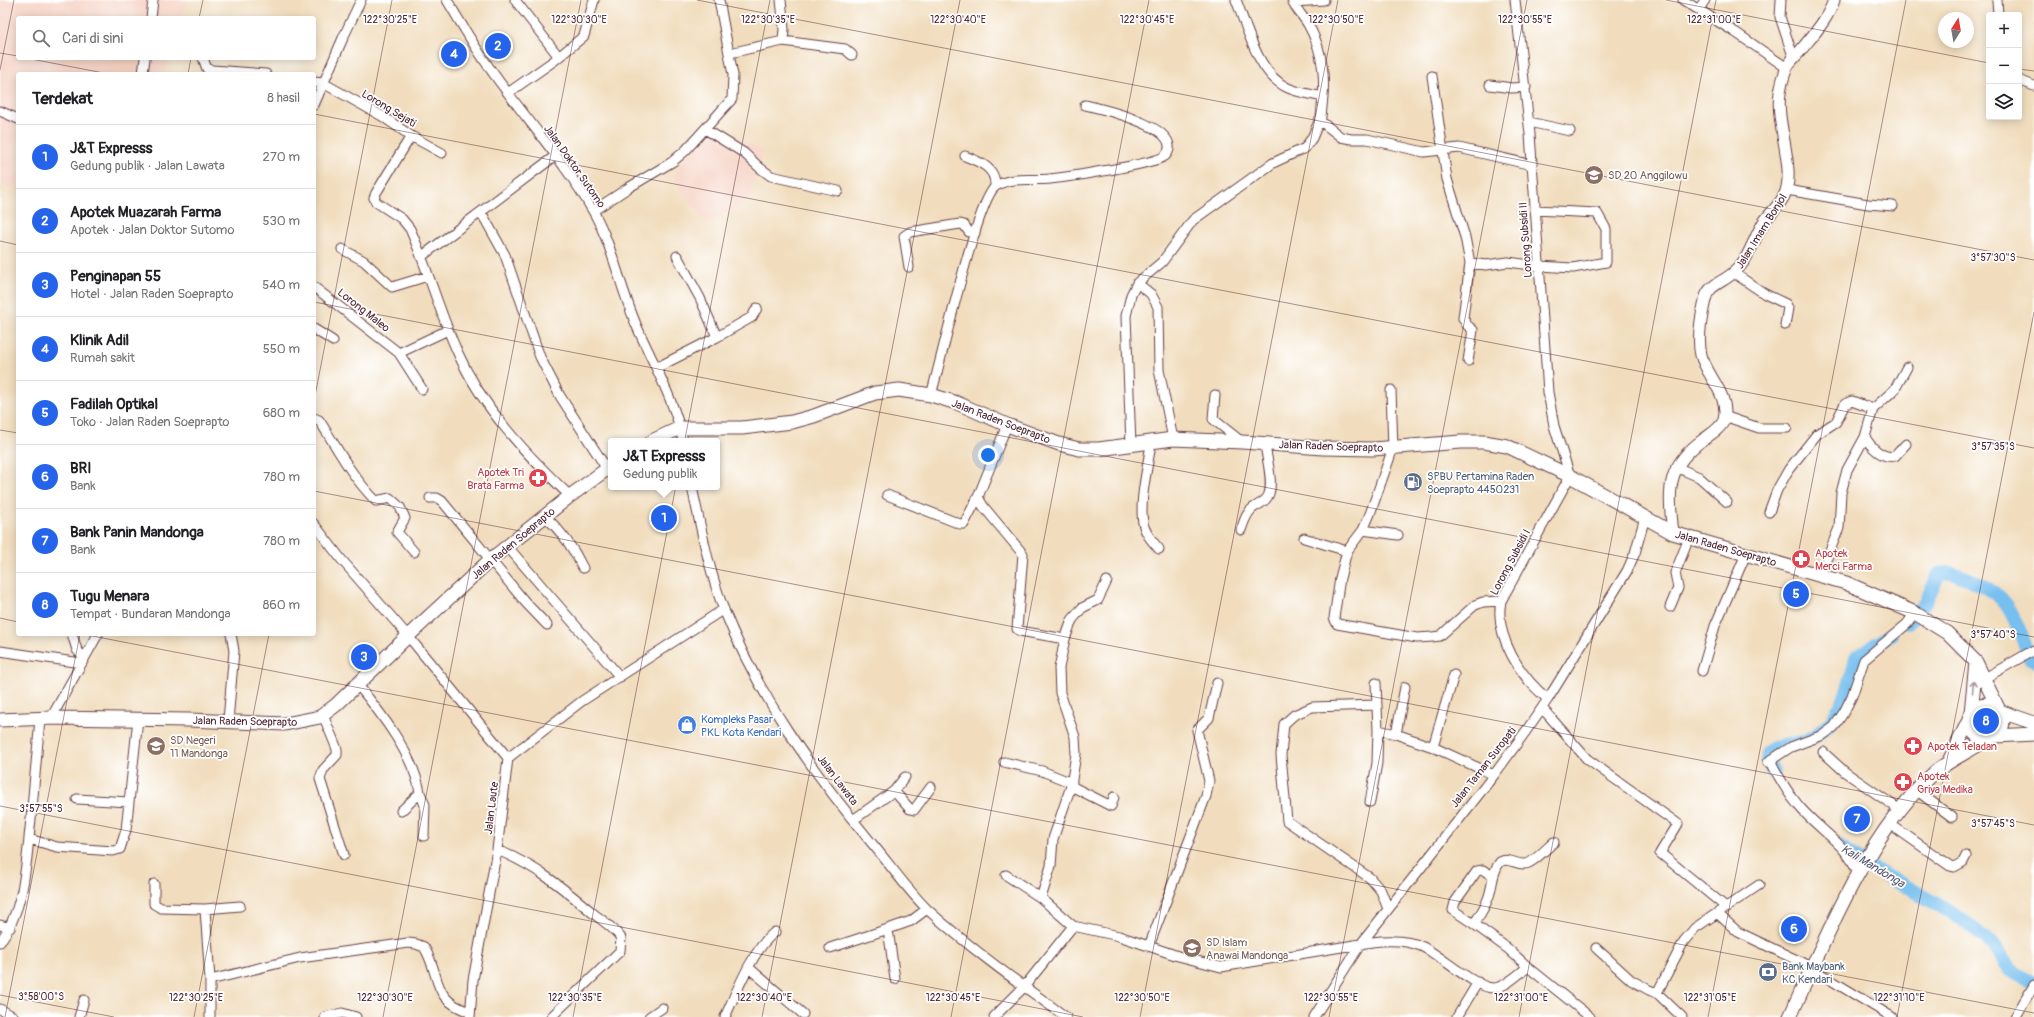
<!DOCTYPE html>
<html lang="id">
<meta charset="utf-8">
<style>
:root{--surface:#fff;--page:#f2f2f2;--text:#202124;--muted:#757577;--line:#e0e0e0;--accent:#2563eb}
body{margin:0;font-family:Pangolin,sans-serif;background:var(--page);color:var(--text)}
.controls{position:absolute;right:12px;top:12px;display:grid;overflow:hidden;border-radius:4px;box-shadow:0 2px 10px #0003}
.controls button{width:36px;height:36px;display:grid;place-items:center;padding:0;border:0;border-bottom:1px solid var(--line);background:var(--surface);color:var(--text);font:20px sans-serif}
.compass{position:absolute;left:1938px;top:12px;width:36px;height:36px;border-radius:50%;background:var(--surface);box-shadow:0 2px 10px #0003;rotate:11deg}
.you{position:absolute;left:988px;top:455px;width:14px;height:14px;margin:-10px;border:3px solid #fff;border-radius:50%;background:#1a73e8;box-shadow:0 0 0 6px #1a73e833}
.badge{display:grid;place-items:center;width:26px;height:26px;border-radius:50%;background:var(--accent);color:#fff;font-size:13px;font-weight:700}
.pin{position:absolute;translate:-50% -50%;border:2px solid #fff;box-shadow:0 1px 4px #0006}
.popup{position:absolute;left:608px;top:438px;width:112px;height:52px;box-sizing:border-box;display:grid;place-content:center;border-radius:4px;background:var(--surface);filter:drop-shadow(0 1px 3px #0005);font-size:13px;white-space:nowrap;color:var(--muted)}
.popup b{font-size:15px;color:var(--text)}
.popup::after{content:'';position:absolute;left:50%;top:100%;margin-left:-8px;border:8px solid transparent;border-top-color:var(--surface)}
.list{margin:0;padding:0;list-style:none}
h2{display:flex;justify-content:space-between;align-items:center;height:52px;margin:0;padding:0 16px;font-size:17px}
h2 small{font-size:13px;font-weight:400;color:var(--muted)}
.list li{display:grid;grid-template-columns:26px 1fr auto;gap:12px;align-items:center;box-sizing:border-box;height:64px;padding:0 16px;border-top:1px solid var(--line)}
.list b{display:block;font-size:15px;white-space:nowrap}
.list p{margin:0;font-size:13px;white-space:nowrap;color:var(--muted)}
.list em{font-size:13px;font-style:normal;color:var(--muted)}
.icon{flex:none;width:22px;height:22px;fill:none;stroke:currentColor;stroke-width:2;stroke-linecap:round;stroke-linejoin:round}
.map{position:relative;flex:none;width:2034px;height:1017px;overflow:hidden}
.search{position:absolute;background:var(--surface);box-shadow:0 2px 10px #0003;left:16px;top:16px;width:300px;height:44px;display:flex;align-items:center;gap:10px;box-sizing:border-box;padding:0 14px;border-radius:4px;color:var(--muted);font-size:15px}
.panel{position:absolute;background:var(--surface);box-shadow:0 2px 10px #0003;left:16px;top:72px;width:300px;height:564px;border-radius:4px}
.map>svg:first-child{display:block}
.built{fill:#f6d2c3}
.lines{fill:none;stroke-linecap:round;stroke-linejoin:round}
.river{stroke:#76bfef;stroke-width:14}
.minor-casing{stroke:#633c41;stroke-width:11}
.major-casing{stroke:#633c41;stroke-width:13}
.highway-casing{stroke:#633c41;stroke-width:15}
.minor{stroke:#fff;stroke-width:9}
.major{stroke:#fff;stroke-width:11}
.highway{stroke:#fff;stroke-width:13}
.oneway{stroke:#ae9aa0}
.ticks{fill:none;stroke:#4a1f2b;stroke-width:1;stroke-opacity:0.45}
.labels{text-anchor:middle;stroke-width:3.5;stroke-linejoin:round;paint-order:stroke}
.street-label{font-size:11px;fill:#4a1f2b;stroke:#fff}
.education-label{font-size:11px;fill:#785e54;stroke:#fff;text-anchor:start}
.health-label{font-size:11px;fill:#be3a42;stroke:#fff;text-anchor:start}
.service-label{font-size:11px;fill:#4e5e75;stroke:#fff;text-anchor:start}
.shop-label{font-size:11px;fill:#366cbe;stroke:#fff;text-anchor:start}
.water-label{font-size:12px;font-style:italic;fill:#595770;stroke:#fff}
.ticks-label{font-size:10px;text-anchor:middle;fill:#4a1f2b;stroke:#fff;stroke-width:3.5;stroke-linejoin:round;paint-order:stroke}
</style>
<div class="map">
<svg width="2034" height="1017" viewBox="0 0 2034 1017">
<rect width="100%" height="100%" fill="#fff"/>
<filter id="ink" filterUnits="userSpaceOnUse"><feTurbulence type="fractalNoise" baseFrequency=".025" numOctaves="2"/><feDisplacementMap in="SourceGraphic" scale="8" xChannelSelector="R" yChannelSelector="G"/><feConvolveMatrix kernelMatrix="1 2 1 2 8 2 1 2 1" color-interpolation-filters="sRGB"/></filter>
<filter id="wash" filterUnits="userSpaceOnUse"><feTurbulence type="fractalNoise" baseFrequency=".012" numOctaves="4" result="noise"/><feDisplacementMap in="SourceGraphic" scale="16" xChannelSelector="R" yChannelSelector="G"/><feGaussianBlur stdDeviation="0.9" result="paint"/><feColorMatrix in="noise" values="0 0 0 0 0 0 0 0 0 0 0 0 0 0 0 0 0 1.4 0 .05"/><feComposite in="paint" operator="in"/></filter>
<g filter="url(#wash)">
<rect width="100%" height="100%" fill="#f1ddbd"/>
<!-- built -->
<path class="built" d="M0,0H187L181,18H18V58H169L164,74H18V191L0,183Z
M714,124L763,152L749,199L706,224L672,176Z"/>
<g class="lines">
<!-- river -->
<path class="river" d="M1908,622L1925,603L1939,574C1955,568 1995,590 2005,603C2017,618 2022,640 2030,658L2034,660
M1773,772L1767,760L1769,751L1773,748C1785,745 1801,744 1811,738C1840,722 1850,688 1856,657L1891,634
M1839,846L1867,865L1951,912L1992,943L2011,971L2034,983"/>
</g>
</g>
<g filter="url(#ink)">
<g class="lines">
<!-- minor casing -->
<g class="minor-casing">
<path id="minor" d="M447,0C466,32 485,64 508,93C537,132 569,169 593,211C613,246 621,291 638,329C654,365 675,402 683,441
M515,0L559,57
M1292,0C1296,10 1304,17 1309,26C1321,48 1325,73 1323,97
M1515,0L1530,134L1548,392L1554,426L1570,476L1501,601C1494,636 1521,678 1548,699
M1683,0L1735,32L1787,68
M1781,0L1780,17L1794,59
M1997,0L1998,15
M1293,2L1324,0
M1699,9L1705,0
M151,18L153,0
M783,41L845,49L852,55
M730,53L783,41L784,29L781,0
M203,58L207,69L213,70L266,74
M143,74L145,58
M1432,76L1447,179L1465,237L1470,263L1463,318L1467,325L1473,330L1468,361
M2019,80L2034,86
M314,82L323,83L382,116L411,136L442,153
M1490,85L1512,88L1526,87
M508,93L555,60L584,36L594,0
M314,105L343,38L361,0
M0,111L18,119
M1319,120L1341,137L1351,139H1367L1424,152L1459,148L1532,165
M1529,122L1570,131
M705,129L744,153L760,168L771,176L838,191
M411,136L376,193L374,198L376,202L402,219L410,229C428,269 439,311 457,351C482,408 526,454 570,496
M965,156C980,162 996,168 995,186
M1787,190L1868,204L1893,206
M593,211L628,188L672,162L685,151L732,99L733,75L719,0
M481,212L505,255L540,357L560,396L607,469
M342,249L364,261L392,287L428,276
M421,257L555,156
M1470,263L1486,265L1508,262L1539,266L1573,268L1606,262V229L1597,213L1535,210
M909,267L904,236L910,232L960,224L964,225L969,232L975,233
M1734,273L1765,294L1786,304L1788,308L1785,325
M1137,283L1151,294L1158,307L1159,370L1173,439
M314,287L399,353L422,389
M314,329L333,341
M717,337L752,317L757,308
M399,353L448,330
M656,368L717,337L700,298L677,256
M1391,390L1393,448L1370,514L1363,530L1398,535
M931,395C941,362 977,198 996,186C1011,176 1033,181 1050,179C1068,177 1155,164 1165,156C1167,154 1169,151 1169,148C1172,125 1102,109 1085,105
M1215,395L1213,419L1242,442
M1724,416L1759,428H1787
M314,418L319,420C338,449 351,476 376,501L390,498L400,507L405,518L397,532L414,552
M1007,425L978,497L983,506L1023,554L1017,629L1020,631L1065,639L1059,668L1060,693L1075,737L1076,754L1071,786L1053,839L1051,866L1041,898L1073,926
M1865,437C1871,447 1882,459 1895,456L1906,444
M1151,443C1148,467 1139,500 1143,523C1145,534 1153,542 1159,549
M1131,445L1126,316L1131,295L1137,283L1162,262L1193,220L1273,163L1305,148L1312,138L1321,117L1323,97C1312,94 1299,93 1288,88C1258,75 1247,27 1236,0
M1676,467L1699,477L1727,502
M692,487C701,528 709,571 724,610C758,695 812,771 870,841C888,862 909,892 928,910C971,949 1019,983 1066,1017
M887,495L960,524H964L978,497
M430,498H437L442,501L526,603L547,625
M1769,512L1777,490L1789,469L1817,434L1836,422L1845,404L1852,401L1873,409
M545,516C562,532 573,547 583,568
M314,524L341,559L408,636L508,758L497,850L473,980L470,1017
M1241,530C1244,522 1246,513 1253,508C1257,505 1263,503 1266,499C1276,489 1266,457 1265,444
M1363,530L1347,551L1340,578L1334,618L1337,624L1417,638L1432,637L1440,636L1475,605L1483,602L1501,601
M1304,538L1347,551
M507,546L620,677
M1820,575L1839,528L1841,493L1847,470L1865,437L1873,409L1895,389L1907,367
M1670,607L1678,588L1675,573L1689,538
M72,634L77,650L84,658
M1065,639L1072,620L1082,608L1098,600L1107,581
M0,651L81,663
M1702,671L1715,626L1746,554
M1985,678L2034,650
M1376,683L1378,730L1396,734
M358,685C380,712 415,757 420,793L401,811
M1405,687L1396,734L1433,747L1494,775
M1377,705L1312,707L1294,715L1284,724L1281,755L1287,821L1370,878L1381,891L1388,909
M1542,708L1587,759L1678,824L1660,853L1727,908
M323,715L337,749V755L323,770L320,779L344,855
M51,718L98,634
M228,721L234,651L231,634
M1433,747L1454,675
M1823,752L1845,772L1900,810
M508,758L582,701L724,609
M1770,760C1778,776 1786,791 1798,805C1817,829 1849,845 1858,874
M1004,762L1042,771L1072,783
M1768,762L1791,747L1823,735L1834,727L1844,712L1852,696L1864,660L1907,624L1915,613
M1071,786L1111,806L1114,797
M1916,790L1952,817
M894,791L910,809L914,810L931,787
M420,793L425,805L424,836
M77,799L129,802
M1370,802L1377,763L1378,730
M853,820L894,791L905,777
M1890,824L1950,866L1954,867L1963,862L1966,856
M29,839L57,847L113,851L120,849L126,830L138,719
M497,850C535,865 563,888 594,914C603,921 614,928 621,938L620,951L551,1017
M1006,875L1041,898
M154,884V904L161,908L205,909L240,906
M205,909L210,980
M1718,914L1738,932L1801,962L1892,1017
M1474,924L1453,910L1455,902L1477,871L1483,870L1493,876
M0,925L10,928
M0,942C26,907 26,861 31,819C34,786 37,752 40,719
M1149,946L1206,796L1209,781L1197,730L1209,718L1217,683
M830,948L888,929
M1596,948L1631,980L1649,990L1657,993L1682,1017
M1528,967L1507,948L1474,924C1480,915 1486,906 1489,896C1493,884 1492,872 1500,862C1510,857 1515,865 1525,864C1532,864 1548,847 1554,842
M749,968L803,1014
M895,979L888,929L911,921L927,909
M1657,993L1684,941L1695,928L1759,885
M0,1009L14,1017
M79,1017L84,1000
M210,1017V980L300,958L408,943L416,944L424,947C442,977 430,999 470,1012
M325,1017L342,1013L356,1017
M649,1017L662,1008
M725,1017C736,993 754,947 775,932
M994,1017L1024,987L1073,926L1119,936L1178,956L1221,967L1372,942C1389,940 1408,940 1423,947C1441,956 1477,989 1494,988C1506,987 1518,974 1528,967L1590,1017
M1314,1017L1360,945L1494,775L1526,731L1548,699L1627,571L1635,553L1645,517
M1457,1017L1478,982
M2015,1017L2034,985"/>
</g>
<!-- major casing -->
<g class="major-casing">
<path id="major" d="M1673,533C1668,489 1666,466 1704,439C1711,434 1721,428 1724,420C1730,395 1707,377 1701,355C1697,338 1701,317 1705,300C1708,285 1721,283 1732,274C1749,261 1753,239 1764,222C1770,213 1779,206 1784,196C1797,171 1775,124 1780,93C1781,85 1784,75 1787,67C1790,61 1796,56 1801,50C1813,35 1828,19 1834,0"/>
</g>
<!-- highway casing -->
<g class="highway-casing">
<path id="highway" d="M652,441L680,428H742L792,422L814,416L875,393L899,390L931,395L957,403L1007,425L1059,444L1079,449H1099L1173,439L1242,442L1323,448L1373,449L1461,442H1484L1507,446L1570,476L1673,533L1846,583L1915,613L1947,633L1976,662L1998,708
M1969 721a17 17 0 1 1 34 0a17 17 0 1 1-34 0Z
M2002,712L2034,723
M1971,713L1976,662
M0,720L51,718L189,720L285,724L320,717L336,705L408,636L490,560L570,496L611,466
M1996,736L2034,734
M1949,761L1969,720
M1790,1017C1826,937 1867,834 1933,774C1949,759 1971,751 1989,738"/>
</g>
<!-- minor -->
<use href="#minor" class="minor"/>
<!-- major -->
<use href="#major" class="major"/>
<!-- highway -->
<use href="#highway" class="highway"/>
</g>
<!-- one-way arrows -->
<defs><path id="oneway-shaft" d="M-6 0H5M1.5-3L5.5 0L1.5 3" fill="none" stroke-width="1.6" stroke-linecap="round" stroke-linejoin="round"/></defs>
<use class="oneway" href="#oneway-shaft" transform="translate(1973 687) rotate(-85)"/>
</g>
<!-- ticks -->
<path class="ticks" d="M697,0L2034,260M1666,0L1989,63M199,18L203,0M0,53L18,56M26,58L109,74M2019,69L2034,71M0,70L14,0M188,74L191,58M314,114L2034,448M0,241L18,245M314,302L2034,637M314,401L392,0M0,430L18,433M314,491L2034,825M0,618L18,622M82,634L2034,1013M0,806L1083,1017M0,995L114,1017M5,1017L80,634M194,1017L269,634M383,1017L581,0M573,1017L770,0M762,1017L960,0M951,1017L1149,0M1140,1017L1338,0M1329,1017L1527,0M1519,1017L1716,0M1708,1017L1906,0M1897,1017L2034,312"/>
<!-- icons -->
<defs>
<g id="school-disc" transform="scale(1)"><circle r="9.5" fill="#8d6e63" stroke="#fff"/><path d="M0-5L7-2L0 1L-7-2ZM-4 1L0 2.5L4 1V4Q0 6-4 4Z" fill="#fff"/></g>
<g id="pharmacy-disc" transform="scale(1)"><circle r="9.5" fill="#e0444e" stroke="#fff"/><path d="M-2-6h4v4h4v4h-4v4h-4v-4h-4v-4h4Z" fill="#fff"/></g>
<g id="fuel-disc" transform="scale(1)"><circle r="9.5" fill="#5c6f8a" stroke="#fff"/><path d="M-5.5-6h7V0h2V4h1.3V-2.5L3-4.5l.8-.8L6-3V5H2.5V1h-1V6h-7ZM-4.2-4.7v3.2H.2V-4.7Z" fill="#fff"/></g>
<g id="shop-disc" transform="scale(1)"><circle r="9.5" fill="#3f7fe0" stroke="#fff"/><path d="M-5-2.5h2.3a2.7 3.5 0 0 1 5.4 0H5L5.5 6h-11ZM-1.5-2.5h3a1.5 2.3 0 0 0-3 0Z" fill="#fff"/></g>
<g id="bank-disc" transform="scale(1)"><circle r="9.5" fill="#5c6f8a" stroke="#fff"/><path d="M-6-4H6V4H-6ZM0-2.3a2.3 2.3 0 1 0 0 4.6a2.3 2.3 0 1 0 0-4.6Z" fill="#fff"/></g>
</defs>
<g fill-rule="evenodd">
<use href="#school-disc" x="1594" y="175"/>
<use href="#pharmacy-disc" x="538" y="478"/>
<use href="#fuel-disc" x="1413" y="482"/>
<use href="#pharmacy-disc" x="1801" y="559"/>
<use href="#shop-disc" x="687" y="725"/>
<use href="#school-disc" x="156" y="746"/>
<use href="#pharmacy-disc" x="1913" y="746"/>
<use href="#pharmacy-disc" x="1903" y="782"/>
<use href="#school-disc" x="1192" y="948"/>
<use href="#bank-disc" x="1768" y="972"/>
</g>
<g class="labels">
<!-- street labels -->
<g class="street-label">
<text transform="translate(389 108) rotate(31)" y="4">Lorong Sejati</text>
<text transform="translate(575 166) rotate(55)" y="4">Jalan Doktor Sutomo</text>
<text transform="translate(1761 231) rotate(-58)" y="4">Jalan Imam Bonjol</text>
<text transform="translate(1525 240) rotate(-94)" y="4">Lorong Subsidi II</text>
<text transform="translate(364 310) rotate(38)" y="4">Lorong Maleo</text>
<text transform="translate(1001 421) rotate(21)" y="4">Jalan Raden Soeprapto</text>
<text transform="translate(1331 446) rotate(2)" y="4">Jalan Raden Soeprapto</text>
<text transform="translate(513 543) rotate(-40)" y="4">Jalan Raden Soeprapto</text>
<text transform="translate(1726 548) rotate(16)" y="4">Jalan Raden Soeprapto</text>
<text transform="translate(1510 562) rotate(-62)" y="4">Lorong Subsidi I</text>
<text transform="translate(245 721) rotate(1)" y="4">Jalan Raden Soeprapto</text>
<text transform="translate(1483 767) rotate(-52)" y="4">Jalan Taman Suropati</text>
<text transform="translate(838 780) rotate(53)" y="4">Jalan Lawata</text>
<text transform="translate(491 808) rotate(-83)" y="4">Jalan Laute</text>
</g>
<!-- education labels -->
<g class="education-label">
<text x="1608" y="179">SD 20 Anggilowu</text>
<text x="170" y="744">SD Negeri<tspan x="170" dy="13">11 Mandonga</tspan></text>
<text x="1206" y="946">SD Islam<tspan x="1206" dy="13">Anawai Mandonga</tspan></text>
</g>
<!-- health labels -->
<g class="health-label">
<text x="524" y="476" text-anchor="end">Apotek Tri<tspan x="524" dy="13">Brata Farma</tspan></text>
<text x="1815" y="557">Apotek<tspan x="1815" dy="13">Merci Farma</tspan></text>
<text x="1927" y="750">Apotek Teladan</text>
<text x="1917" y="780">Apotek<tspan x="1917" dy="13">Griya Medika</tspan></text>
</g>
<!-- service labels -->
<g class="service-label">
<text x="1427" y="480">SPBU Pertamina Raden<tspan x="1427" dy="13">Soeprapto 4450231</tspan></text>
<text x="1782" y="970">Bank Maybank<tspan x="1782" dy="13">KC Kendari</tspan></text>
</g>
<!-- shop labels -->
<g class="shop-label">
<text x="701" y="723">Kompleks Pasar<tspan x="701" dy="13">PKL Kota Kendari</tspan></text>
</g>
<!-- water labels -->
<g class="water-label">
<text transform="translate(1873 866) rotate(31)" y="4">Kali Mandonga</text>
</g>
</g>
<g class="ticks-label">
<text x="390" y="23">122°30'25"E</text>
<text x="579" y="23">122°30'30"E</text>
<text x="768" y="23">122°30'35"E</text>
<text x="958" y="23">122°30'40"E</text>
<text x="1147" y="23">122°30'45"E</text>
<text x="1336" y="23">122°30'50"E</text>
<text x="1525" y="23">122°30'55"E</text>
<text x="1714" y="23">122°31'00"E</text>
<text x="1993" y="261">3°57'30"S</text>
<text x="1993" y="450">3°57'35"S</text>
<text x="1993" y="638">3°57'40"S</text>
<text x="41" y="812">3°57'55"S</text>
<text x="1993" y="827">3°57'45"S</text>
<text x="41" y="1000">3°58'00"S</text>
<text x="196" y="1001">122°30'25"E</text>
<text x="385" y="1001">122°30'30"E</text>
<text x="575" y="1001">122°30'35"E</text>
<text x="764" y="1001">122°30'40"E</text>
<text x="953" y="1001">122°30'45"E</text>
<text x="1142" y="1001">122°30'50"E</text>
<text x="1331" y="1001">122°30'55"E</text>
<text x="1521" y="1001">122°31'00"E</text>
<text x="1710" y="1001">122°31'05"E</text>
<text x="1899" y="1001">122°31'10"E</text>
</g>
</svg>
<div class="controls">
<button>+</button>
<button>−</button>
<button><svg class="icon" aria-label="layers" viewBox="0 0 24 24"><path d="M12 4l9 5-9 5-9-5zM3 14l9 5 9-5"/></svg></button>
</div>
<svg class="compass" viewBox="-18 -18 36 36"><path d="M0-13l5 13h-10z" fill="#e53935"/><path d="M0 13l5-13h-10z" fill="#757577"/></svg>
<div class="you"></div>
<div class="pin badge" style="left:664px;top:518px">1</div>
<div class="popup"><b>J&amp;T Expresss</b>Gedung publik</div>
<div class="pin badge" style="left:498px;top:46px">2</div>
<div class="pin badge" style="left:364px;top:657px">3</div>
<div class="pin badge" style="left:454px;top:54px">4</div>
<div class="pin badge" style="left:1796px;top:594px">5</div>
<div class="pin badge" style="left:1794px;top:929px">6</div>
<div class="pin badge" style="left:1857px;top:819px">7</div>
<div class="pin badge" style="left:1986px;top:721px">8</div>
<div class="search"><svg class="icon" aria-label="search" viewBox="0 0 24 24"><circle cx="10" cy="10" r="6"/><path d="M15 15l6 6"/></svg>Cari di sini</div>
<section class="panel">
<h2>Terdekat<small>8 hasil</small></h2>
<ul class="list">
<li><span class="badge">1</span><div><b>J&amp;T Expresss</b><p>Gedung publik · Jalan Lawata</p></div><em>270 m</em></li>
<li><span class="badge">2</span><div><b>Apotek Muazarah Farma</b><p>Apotek · Jalan Doktor Sutomo</p></div><em>530 m</em></li>
<li><span class="badge">3</span><div><b>Penginapan 55</b><p>Hotel · Jalan Raden Soeprapto</p></div><em>540 m</em></li>
<li><span class="badge">4</span><div><b>Klinik Adil</b><p>Rumah sakit</p></div><em>550 m</em></li>
<li><span class="badge">5</span><div><b>Fadilah Optikal</b><p>Toko · Jalan Raden Soeprapto</p></div><em>680 m</em></li>
<li><span class="badge">6</span><div><b>BRI</b><p>Bank</p></div><em>780 m</em></li>
<li><span class="badge">7</span><div><b>Bank Panin Mandonga</b><p>Bank</p></div><em>780 m</em></li>
<li><span class="badge">8</span><div><b>Tugu Menara</b><p>Tempat · Bundaran Mandonga</p></div><em>860 m</em></li>
</ul>
</section>
</div>
